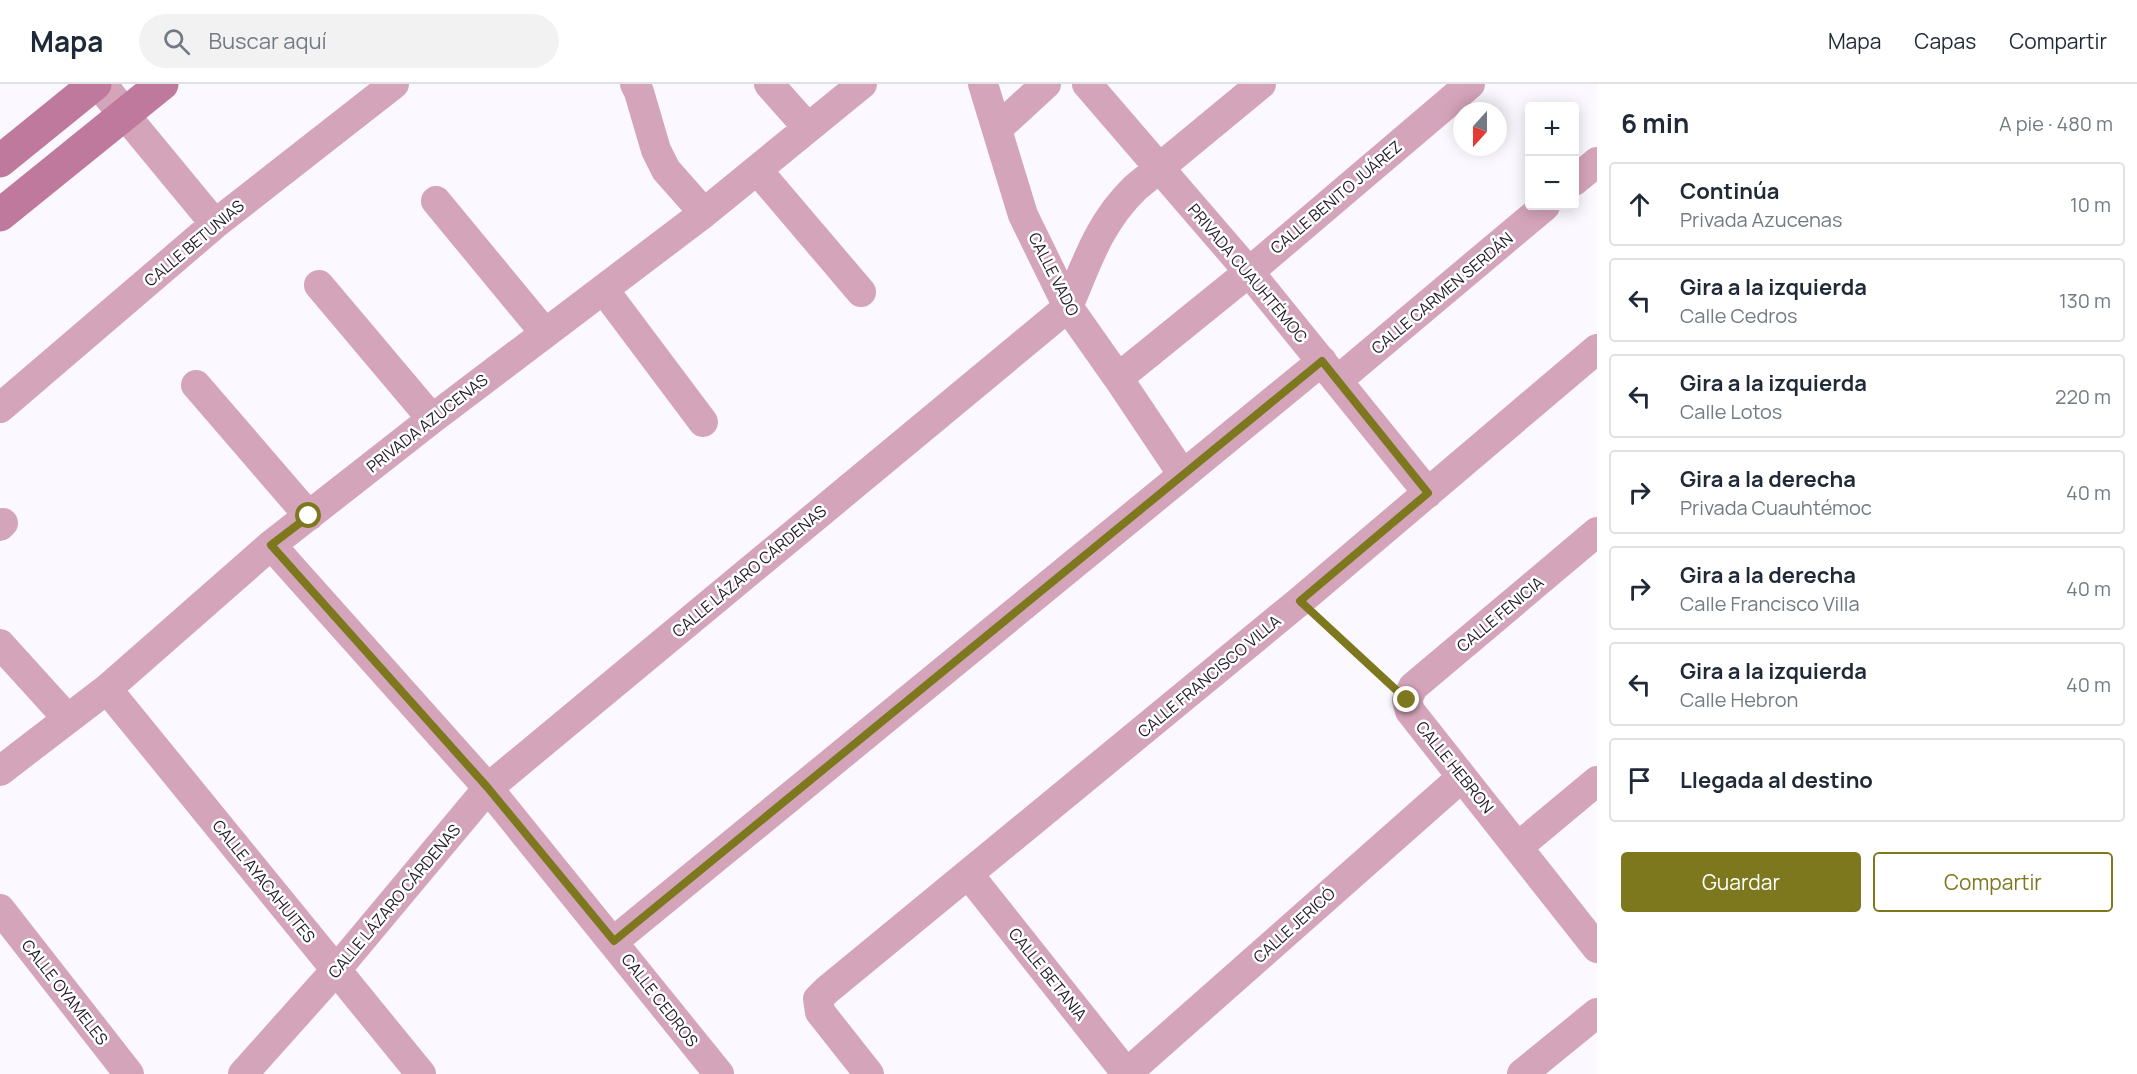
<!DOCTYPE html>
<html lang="es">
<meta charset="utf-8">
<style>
:root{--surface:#fff;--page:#f2f2f3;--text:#1f2937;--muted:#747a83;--line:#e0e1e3;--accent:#7d781e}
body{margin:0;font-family:Manrope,sans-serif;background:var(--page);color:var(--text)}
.controls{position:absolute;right:18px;top:18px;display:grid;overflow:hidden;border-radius:6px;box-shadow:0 3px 15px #0003}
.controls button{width:54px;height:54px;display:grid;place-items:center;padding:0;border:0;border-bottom:2px solid var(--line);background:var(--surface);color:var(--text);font:30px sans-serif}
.compass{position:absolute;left:1453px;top:18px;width:54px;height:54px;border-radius:50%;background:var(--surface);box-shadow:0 3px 15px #0003;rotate:201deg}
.stop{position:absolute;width:18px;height:18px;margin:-14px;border:4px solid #7d781e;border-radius:50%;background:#fff}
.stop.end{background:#7d781e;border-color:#fff;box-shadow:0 2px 6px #0008}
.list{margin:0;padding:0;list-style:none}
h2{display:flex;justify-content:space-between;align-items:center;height:78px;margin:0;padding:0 24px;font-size:26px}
h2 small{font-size:20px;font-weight:400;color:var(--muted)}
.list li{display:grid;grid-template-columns:39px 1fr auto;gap:18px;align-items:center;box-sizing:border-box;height:84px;margin:0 12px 12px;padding:0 12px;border:2px solid var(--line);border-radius:6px}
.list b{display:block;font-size:22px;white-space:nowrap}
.list p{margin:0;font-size:20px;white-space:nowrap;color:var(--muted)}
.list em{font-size:20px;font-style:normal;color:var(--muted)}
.actions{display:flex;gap:12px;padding:18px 24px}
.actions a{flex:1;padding:14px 0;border:2px solid var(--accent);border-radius:6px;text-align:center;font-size:21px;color:var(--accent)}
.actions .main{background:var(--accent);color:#fff}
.icon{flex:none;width:33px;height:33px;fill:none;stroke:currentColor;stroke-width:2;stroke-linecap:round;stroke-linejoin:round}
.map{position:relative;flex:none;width:1597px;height:990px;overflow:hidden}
header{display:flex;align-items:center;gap:36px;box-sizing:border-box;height:84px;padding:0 30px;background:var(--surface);border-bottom:2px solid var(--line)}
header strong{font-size:28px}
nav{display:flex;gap:33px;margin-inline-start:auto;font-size:21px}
.search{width:420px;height:54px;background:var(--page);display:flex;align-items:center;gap:15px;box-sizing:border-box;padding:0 21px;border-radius:33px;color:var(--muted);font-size:22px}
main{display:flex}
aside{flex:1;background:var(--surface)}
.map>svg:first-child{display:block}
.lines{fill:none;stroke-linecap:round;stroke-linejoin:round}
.path{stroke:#98949d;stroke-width:4;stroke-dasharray:4.5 4.5;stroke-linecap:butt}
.minor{stroke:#d4a4bb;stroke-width:30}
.tertiary{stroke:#d4a4bb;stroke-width:33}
.secondary{stroke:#be799d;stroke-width:33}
.route{stroke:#7d781e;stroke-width:8}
.labels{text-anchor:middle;stroke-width:5;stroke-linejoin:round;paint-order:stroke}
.street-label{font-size:16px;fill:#1f1a26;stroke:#fff}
</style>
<header>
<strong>Mapa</strong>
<div class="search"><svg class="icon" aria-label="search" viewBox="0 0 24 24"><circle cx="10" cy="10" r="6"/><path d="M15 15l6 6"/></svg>Buscar aquí</div>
<nav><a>Mapa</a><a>Capas</a><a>Compartir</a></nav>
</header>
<main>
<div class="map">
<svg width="1597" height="990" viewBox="0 0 1597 990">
<rect width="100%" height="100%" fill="#fbf8ff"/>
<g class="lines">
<!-- path -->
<path class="path" d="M1320,535L1385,595"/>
<!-- minor -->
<path class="minor" d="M635,0L639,8L656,66L666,86L704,129
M769,0L808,44
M983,0L1023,131L1068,223L1118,294L1183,391
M1087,0L1249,188L1428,409
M125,31L215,140
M997,45L1046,0
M758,87L861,208
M1574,97L1597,78
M436,117L545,249
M319,201L432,335
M604,206L703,338
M1118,294L1249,188L1470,0
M1338,296L1545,122
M196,301L309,432
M0,324L215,140L394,0
M0,442L3,439
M1597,448L1413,603L1407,616L1410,627L1597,864
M271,461L488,704L719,990
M0,560L68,635
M107,605L421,990
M0,687L107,605L271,461L432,335L704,129L862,0
M1519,762L1597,697
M969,791L1127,990
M0,825L129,990
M614,857L1322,277
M243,990L336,886L488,704L1068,223C1087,178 1099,139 1135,104L1261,0
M869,990L820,928L818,915L827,906L1300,517L1597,265
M1126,990L1462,693
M1522,990L1597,929"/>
<!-- tertiary -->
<path class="tertiary" d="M100,0L125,31"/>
<!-- secondary -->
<path class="secondary" d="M0,77L95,0
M0,131L162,0"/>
</g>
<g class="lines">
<!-- route -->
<path class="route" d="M309,432L271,461L488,704L614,857L1322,277L1428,409L1300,517L1407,616"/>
</g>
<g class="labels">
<!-- street labels -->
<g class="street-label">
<text transform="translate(1336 113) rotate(-40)" y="6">CALLE BENITO JUÁREZ</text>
<text transform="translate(194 159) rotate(-40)" y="6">CALLE BETUNIAS</text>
<text transform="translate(1248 189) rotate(50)" y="6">PRIVADA CUAUHTÉMOC</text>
<text transform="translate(1054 190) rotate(63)" y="6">CALLE VADO</text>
<text transform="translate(1442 209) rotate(-40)" y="6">CALLE CARMEN SERDÁN</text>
<text transform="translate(427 339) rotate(-38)" y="6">PRIVADA AZUCENAS</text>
<text transform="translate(749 487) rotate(-40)" y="6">CALLE LÁZARO CÁRDENAS</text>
<text transform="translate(1500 530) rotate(-40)" y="6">CALLE FENICIA</text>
<text transform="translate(1209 592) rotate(-40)" y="6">CALLE FRANCISCO VILLA</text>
<text transform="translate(1455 683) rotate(51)" y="6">CALLE HEBRON</text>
<text transform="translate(264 797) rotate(51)" y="6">CALLE AYACAHUITES</text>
<text transform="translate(394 817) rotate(-50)" y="6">CALLE LÁZARO CÁRDENAS</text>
<text transform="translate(1294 841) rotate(-42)" y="6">CALLE JERICÓ</text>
<text transform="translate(1048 890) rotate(51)" y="6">CALLE BETANIA</text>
<text transform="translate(65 908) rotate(52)" y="6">CALLE OYAMELES</text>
<text transform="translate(660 916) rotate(52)" y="6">CALLE CEDROS</text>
</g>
</g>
</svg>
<div class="controls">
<button>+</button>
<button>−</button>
</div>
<svg class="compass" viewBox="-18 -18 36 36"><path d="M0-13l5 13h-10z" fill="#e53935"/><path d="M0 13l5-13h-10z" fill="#747a83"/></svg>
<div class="stop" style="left:309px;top:432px"></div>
<div class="stop end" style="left:1407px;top:616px"></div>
</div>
<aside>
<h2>6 min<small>A pie · 480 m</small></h2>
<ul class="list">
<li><svg class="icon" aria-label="ahead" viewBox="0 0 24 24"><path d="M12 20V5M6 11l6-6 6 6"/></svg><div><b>Continúa</b><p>Privada Azucenas</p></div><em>10 m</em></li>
<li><svg class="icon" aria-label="left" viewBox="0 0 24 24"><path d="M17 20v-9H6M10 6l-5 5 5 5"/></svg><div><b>Gira a la izquierda</b><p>Calle Cedros</p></div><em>130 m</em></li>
<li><svg class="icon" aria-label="left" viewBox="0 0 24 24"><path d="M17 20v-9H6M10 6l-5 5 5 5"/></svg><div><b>Gira a la izquierda</b><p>Calle Lotos</p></div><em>220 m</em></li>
<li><svg class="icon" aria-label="right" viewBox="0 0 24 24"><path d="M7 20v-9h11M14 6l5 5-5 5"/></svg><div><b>Gira a la derecha</b><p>Privada Cuauhtémoc</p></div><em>40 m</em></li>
<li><svg class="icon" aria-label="right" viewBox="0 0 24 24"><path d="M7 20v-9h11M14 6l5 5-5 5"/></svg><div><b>Gira a la derecha</b><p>Calle Francisco Villa</p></div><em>40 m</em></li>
<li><svg class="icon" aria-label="left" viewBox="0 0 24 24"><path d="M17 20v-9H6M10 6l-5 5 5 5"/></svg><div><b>Gira a la izquierda</b><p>Calle Hebron</p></div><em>40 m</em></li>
<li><svg class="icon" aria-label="arrive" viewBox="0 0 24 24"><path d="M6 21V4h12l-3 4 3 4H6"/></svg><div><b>Llegada al destino</b></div></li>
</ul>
<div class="actions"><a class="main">Guardar</a><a>Compartir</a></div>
</aside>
</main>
